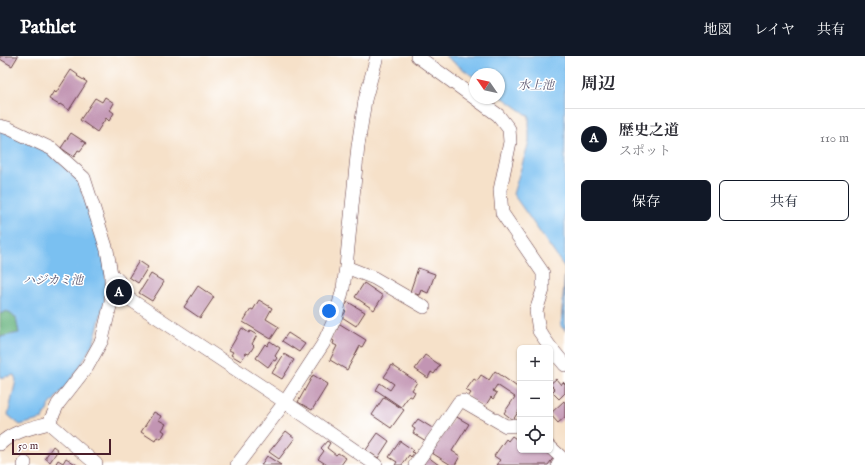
<!DOCTYPE html>
<html lang="ja">
<meta charset="utf-8">
<style>
:root{--surface:#fff;--page:#f7f7f7;--text:#2b2b33;--muted:#7c7c81;--line:#e1e1e2;--accent:#111827}
body{margin:0;font-family:"IM FELL English","Noto Serif JP",serif;background:var(--page);color:var(--text)}
.controls{position:absolute;right:12px;bottom:12px;display:grid;overflow:hidden;border-radius:6px;box-shadow:0 1px 3px #0004}
.controls button{width:36px;height:36px;display:grid;place-items:center;padding:0;border:0;border-bottom:1px solid var(--line);background:var(--surface);color:var(--text);font:20px sans-serif}
.compass{position:absolute;left:469px;top:12px;width:36px;height:36px;border-radius:50%;background:var(--surface);box-shadow:0 1px 3px #0004;rotate:304deg}
.scale{position:absolute;left:12px;bottom:10px;width:99px;box-sizing:border-box;padding-left:4px;border:2px solid #4a1f2b;border-top:0;font-size:11px;line-height:14px;white-space:nowrap;color:#4a1f2b;-webkit-text-stroke:3px #fff;paint-order:stroke}
.you{position:absolute;left:329px;top:255px;width:14px;height:14px;margin:-10px;border:3px solid #fff;border-radius:50%;background:#1a73e8;box-shadow:0 0 0 6px #1a73e833}
.badge{display:grid;place-items:center;width:26px;height:26px;border-radius:50%;background:var(--accent);color:#fff;font-size:13px;font-weight:700}
.pin{position:absolute;translate:-50% -50%;border:2px solid #fff;box-shadow:0 1px 4px #0006}
.list{margin:0;padding:0;list-style:none}
h2{display:flex;justify-content:space-between;align-items:center;height:52px;margin:0;padding:0 16px;font-size:17px}
h2 small{font-size:13px;font-weight:400;color:var(--muted)}
.list li{display:grid;grid-template-columns:26px 1fr auto;gap:12px;align-items:center;box-sizing:border-box;height:60px;padding:0 16px;border-top:1px solid var(--line)}
.list b{display:block;font-size:15px;white-space:nowrap}
.list p{margin:0;font-size:13px;white-space:nowrap;color:var(--muted)}
.list em{font-size:13px;font-style:normal;color:var(--muted)}
.actions{display:flex;gap:8px;padding:12px 16px}
.actions a{flex:1;padding:9px 0;border:1px solid var(--accent);border-radius:6px;text-align:center;font-size:14px;color:var(--accent)}
.actions .main{background:var(--accent);color:#fff}
.icon{flex:none;width:22px;height:22px;fill:none;stroke:currentColor;stroke-width:2;stroke-linecap:round;stroke-linejoin:round}
.map{position:relative;flex:none;width:565px;height:409px;overflow:hidden}
header{display:flex;align-items:center;gap:24px;box-sizing:border-box;height:56px;padding:0 20px;background:var(--accent);color:#fff}
header strong{font-size:19px}
nav{display:flex;gap:22px;margin-inline-start:auto;font-size:14px}
main{display:flex}
aside{flex:1;background:var(--surface)}
.map>svg:first-child{display:block}
.forest{fill:#66b37e;stroke:#586954}
.water{fill:#7ac0f1;stroke:#62708e}
.building{fill:#c295b3}
.lines{fill:none;stroke-linecap:round;stroke-linejoin:round}
.minor-casing{stroke:#643c43;stroke-width:14}
.minor{stroke:#fff;stroke-width:13}
.labels{text-anchor:middle;stroke-width:3;stroke-linejoin:round;paint-order:stroke}
.water-label{font-size:12px;font-style:italic;fill:#5b5770;stroke:#fff}
</style>
<header>
<strong>Pathlet</strong>
<nav><a>地図</a><a>レイヤ</a><a>共有</a></nav>
</header>
<main>
<div class="map">
<svg width="565" height="409" viewBox="0 0 565 409">
<rect width="100%" height="100%" fill="#fff"/>
<filter id="ink" filterUnits="userSpaceOnUse"><feTurbulence type="fractalNoise" baseFrequency=".025" numOctaves="2"/><feDisplacementMap in="SourceGraphic" scale="8" xChannelSelector="R" yChannelSelector="G"/><feConvolveMatrix kernelMatrix="1 2 1 2 8 2 1 2 1" color-interpolation-filters="sRGB"/></filter>
<filter id="wash" filterUnits="userSpaceOnUse"><feTurbulence type="fractalNoise" baseFrequency=".012" numOctaves="4" result="noise"/><feDisplacementMap in="SourceGraphic" scale="16" xChannelSelector="R" yChannelSelector="G"/><feGaussianBlur stdDeviation="0.9" result="paint"/><feColorMatrix in="noise" values="0 0 0 0 0 0 0 0 0 0 0 0 0 0 0 0 0 1.4 0 .05"/><feComposite in="paint" operator="in"/></filter>
<g filter="url(#wash)">
<rect width="100%" height="100%" fill="#f6e1c9"/>
<!-- forest -->
<path class="forest" d="M7,255L16,262L19,277L0,281V258Z"/>
<!-- water -->
<path class="water" d="M445,0H565V275L561,270L565,212L513,138L529,86V60L499,39V18H475V22Z
M0,74L47,96L77,122L104,199L107,237L94,285L81,309L71,324L49,350L43,363L20,369L8,359L16,324L14,319L0,322V281L19,277L16,262L7,255L0,258Z"/>
<g id="blocks">
<!-- building -->
<path class="building" d="M0,0H18L12,10L0,3Z
M71,14L78,19L77,20L87,26L69,54L60,48L59,49L49,43L54,35L56,37Z
M105,41L114,47L110,54L114,57L109,65L106,62L97,76L80,64L95,42L102,46Z
M71,77L86,87L80,95L78,94L74,101L61,92Z
M139,205L148,211L138,227L129,221Z
M418,212L435,218L428,237L421,234L419,239L410,236Z
M151,218L164,226L152,245L139,237Z
M364,227L383,240L374,254L355,241Z
M198,230L214,241L200,262L184,251Z
M259,244L272,252L266,263L279,271L271,283L243,266L251,253L253,254Z
M348,246L365,256L356,270L342,261L346,255L343,253Z
M340,268L366,284L362,291L360,290L347,314L330,304L337,290L333,288L334,285L331,283Z
M242,272L249,277L250,275L257,279L252,288L254,290L249,298L246,297L241,305L231,299L233,296L229,294Z
M288,277L305,288L299,296L282,285Z
M270,285L280,292L275,300L277,302L275,305L273,304L268,311L256,302L265,288L267,290Z
M284,298L294,304L282,323L272,317Z
M425,299L440,309L434,318L431,316L428,322L415,313Z
M392,309L417,326L412,334L415,336L412,341L409,340L401,351L376,334L380,327L390,334L394,328L384,321Z
M495,315L520,333V353L513,364L504,357L515,341L497,329L493,335L497,337L493,343L491,341L484,352L468,341L471,337L466,334L474,323L477,325L481,319L489,324Z
M313,319L328,328L312,354L298,346Z
M556,323L561,329L563,326L565,328V337L559,343L552,336L555,333L550,328Z
M384,341L404,354L391,372L372,359Z
M564,345L565,347V361L558,367L550,358Z
M154,356L161,360L159,364L166,368L162,374L165,376L161,383L157,381L155,385L141,376Z
M455,360L469,368L452,395L460,400L455,409H451L432,397Z
M418,363L434,373L426,385L413,377L415,373L412,371Z
M286,375L295,382L279,403L269,396Z
M378,377L389,385L378,402L366,394Z
M512,380L519,385L517,389L520,391V394H544L554,401L548,409H496L500,404L494,400L506,383L508,385Z
M327,385L330,387L327,392L336,399L338,397L346,402L341,409H327L318,403L324,395L321,392Z
M400,385L413,394L411,396L414,397L411,401L409,399L402,409H395L397,406L389,401Z
M53,390L58,394L50,406L45,402Z
M267,400L281,409H261Z
M428,401L439,409H423Z
M66,402L77,409H55L58,404L63,407Z"/>
</g>
</g>
<g filter="url(#ink)">
<use href="#blocks" fill-opacity="0" stroke="#643c43" stroke-width="1"/>
<g class="lines">
<!-- minor casing -->
<g class="minor-casing">
<path id="minor" d="M417,0L498,59L509,73L510,86L500,134L502,157L543,217V234L536,255L539,275L551,292L565,309
M0,70L8,72L52,93L84,122L107,194L111,218V246L102,284L87,311L58,348L49,367C31,372 13,375 0,388
M346,211L374,222L424,251
M111,218L118,224L128,242L285,346L376,409
M49,367L96,408V409
M550,391L563,403L558,409
M24,409L25,407
M237,409L285,346L323,288L336,260L343,232L346,211L358,90L365,44L377,0
M415,409L440,374L459,346L463,345L506,370L520,369"/>
</g>
<!-- minor -->
<use href="#minor" class="minor"/>
</g>
</g>
<g class="labels">
<!-- water labels -->
<g class="water-label">
<text x="536" y="33">水上池</text>
<text x="53" y="228">ハジカミ池</text>
</g>
</g>
</svg>
<div class="controls">
<button>+</button>
<button>−</button>
<button><svg class="icon" aria-label="locate" viewBox="0 0 24 24"><circle cx="12" cy="12" r="6"/><path d="M12 2v4M12 18v4M2 12h4M18 12h4"/></svg></button>
</div>
<svg class="compass" viewBox="-18 -18 36 36"><path d="M0-13l5 13h-10z" fill="#e53935"/><path d="M0 13l5-13h-10z" fill="#7c7c81"/></svg>
<div class="scale">50 m</div>
<div class="you"></div>
<div class="pin badge" style="left:119px;top:236px">A</div>
</div>
<aside>
<h2>周辺<small></small></h2>
<ul class="list">
<li><span class="badge">A</span><div><b>歴史之道</b><p>スポット</p></div><em>110 m</em></li>
</ul>
<div class="actions"><a class="main">保存</a><a>共有</a></div>
</aside>
</main>
